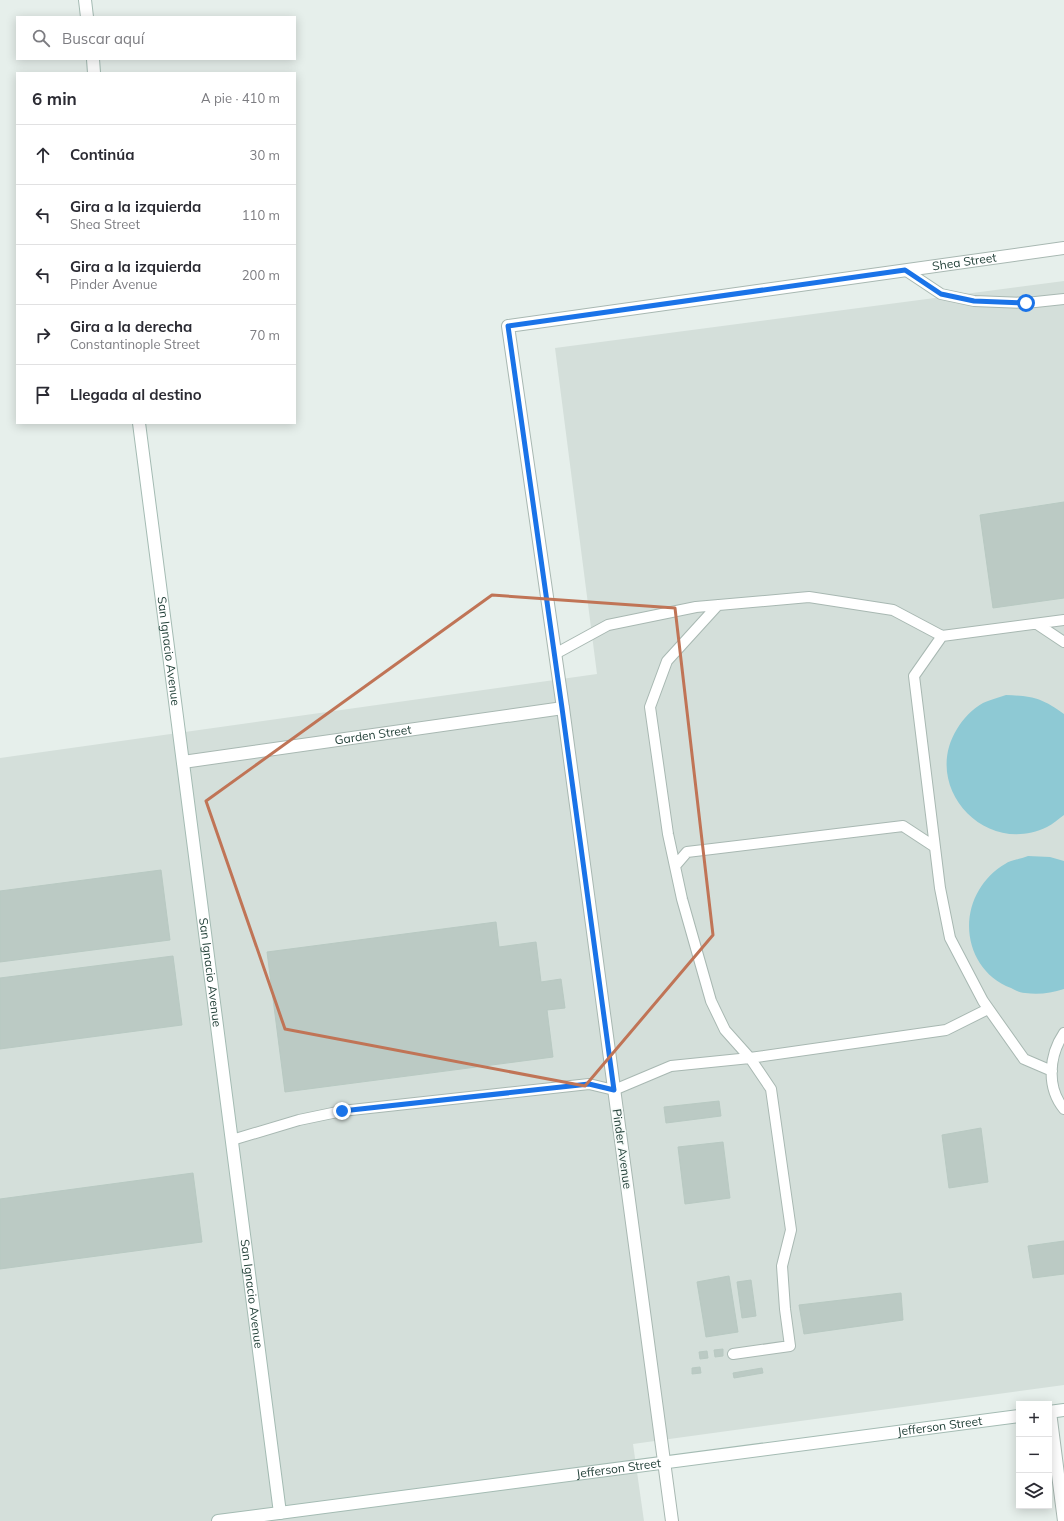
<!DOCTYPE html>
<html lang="es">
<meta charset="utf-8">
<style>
:root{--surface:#fff;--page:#f7f7f7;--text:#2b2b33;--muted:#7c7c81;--line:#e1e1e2}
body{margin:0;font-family:Mulish,sans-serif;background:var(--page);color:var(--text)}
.controls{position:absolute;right:12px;bottom:12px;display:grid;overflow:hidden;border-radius:0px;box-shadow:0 2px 10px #0003}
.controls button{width:36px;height:36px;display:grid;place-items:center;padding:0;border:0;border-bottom:1px solid var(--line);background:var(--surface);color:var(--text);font:20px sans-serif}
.stop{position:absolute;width:12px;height:12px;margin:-9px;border:3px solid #1a73e8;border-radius:50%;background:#fff}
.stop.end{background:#1a73e8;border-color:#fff;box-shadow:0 1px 4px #0008}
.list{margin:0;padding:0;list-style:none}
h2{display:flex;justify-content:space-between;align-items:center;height:52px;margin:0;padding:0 16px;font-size:17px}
h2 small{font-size:13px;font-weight:400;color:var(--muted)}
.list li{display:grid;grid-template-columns:26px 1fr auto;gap:12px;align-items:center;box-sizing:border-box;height:60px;padding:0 16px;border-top:1px solid var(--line)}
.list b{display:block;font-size:15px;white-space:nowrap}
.list p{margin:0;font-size:13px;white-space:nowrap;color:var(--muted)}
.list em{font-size:13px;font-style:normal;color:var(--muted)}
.icon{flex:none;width:22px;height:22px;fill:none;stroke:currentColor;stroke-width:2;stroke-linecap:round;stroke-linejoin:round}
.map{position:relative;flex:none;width:1064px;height:1521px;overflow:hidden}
.search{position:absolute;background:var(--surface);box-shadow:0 2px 10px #0003;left:16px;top:16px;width:280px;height:44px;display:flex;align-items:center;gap:10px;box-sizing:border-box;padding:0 14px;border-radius:0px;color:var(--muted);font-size:15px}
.panel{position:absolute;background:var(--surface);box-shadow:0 2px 10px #0003;left:16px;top:72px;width:280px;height:352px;border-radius:0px}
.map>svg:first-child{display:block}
.built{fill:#d4dfda}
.water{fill:#8ec9d4}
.building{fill:#bbcac4;stroke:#b8c9c2}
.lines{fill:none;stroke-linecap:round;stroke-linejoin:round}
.lane-casing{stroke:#a8b8b2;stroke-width:12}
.street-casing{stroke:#a8b8b2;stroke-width:14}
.secondary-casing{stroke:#a4bbb3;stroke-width:14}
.lane{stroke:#fff;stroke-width:10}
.street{stroke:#fff;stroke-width:12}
.secondary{stroke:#fff;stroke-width:12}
.route{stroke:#1a73e8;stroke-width:5}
.marked{fill:none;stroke:#c07456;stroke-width:3;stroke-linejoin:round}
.labels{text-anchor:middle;stroke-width:3.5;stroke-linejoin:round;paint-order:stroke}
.street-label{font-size:12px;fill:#24423a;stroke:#f7fbf9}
</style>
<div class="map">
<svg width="1064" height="1521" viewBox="0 0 1064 1521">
<rect width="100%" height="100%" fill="#e6efeb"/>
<!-- built -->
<path class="built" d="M1064,281V1385L633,1444L644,1521H0V758L597,674L555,348Z"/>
<!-- water -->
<path class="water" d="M1006,695C1033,696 1042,698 1064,714V815C1058,819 1053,824 1047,827C985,857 921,787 957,729C963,719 972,709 983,703C989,700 998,698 1006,695Z
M1028,856L1050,857L1064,861V989C1051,993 1039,995 1025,993C1020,993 1015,990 1011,988C971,973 958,925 979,890C985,880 994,870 1005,864C1011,860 1021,859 1028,856Z"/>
<!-- building -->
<path class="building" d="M1064,502V598L993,608L980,515Z
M161,870L170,940L0,962V891Z
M496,922L499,947L536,942L541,982L561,979L565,1008L547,1010L553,1057L285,1092L267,952Z
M173,956L182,1025L0,1049V978Z
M719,1101L721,1116L666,1123L664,1107Z
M981,1128L988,1182L949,1188L942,1135Z
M723,1142L730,1198L685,1204L678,1147Z
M193,1173L202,1242L0,1269V1199Z
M1064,1241V1274L1033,1278L1028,1246Z
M729,1276L738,1332L706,1337L697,1282Z
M751,1280L756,1316L742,1318L737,1282Z
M901,1293L903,1320L804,1334L799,1305Z
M723,1349V1356L715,1357L714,1350Z
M707,1351L708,1358L700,1359L699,1352Z
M700,1367L701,1373L692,1374V1368Z
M762,1368L763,1373L734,1378L733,1373Z"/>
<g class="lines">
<!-- lane casing -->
<g class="lane-casing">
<path id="lane" d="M905,270L941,294L974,301L1026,303L1064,299
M718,605L667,661L650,707L668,834L682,899L711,1001L725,1030L750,1058L771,1089L791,1230L782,1266L785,1309L790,1346L733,1354
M1037,624L1064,642
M555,654L608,625L696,607L809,597L893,610L942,636
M675,866L687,852L903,826L935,847
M1064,1033C1049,1055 1046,1087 1064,1109
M1052,1071L1024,1059L983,1001L950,938L940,888L914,676L942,636L1064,620
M232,1140L299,1120L342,1111L589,1084L614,1090L671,1066L750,1058L946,1030L988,1009"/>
</g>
<!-- street casing -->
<g class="street-casing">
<g id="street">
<path id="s1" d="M183,762L563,708"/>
<path d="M1050,1412L1064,1521"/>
<path id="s2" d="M672,1521L563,708L508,326L1064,248"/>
</g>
</g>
<!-- secondary casing -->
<g class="secondary-casing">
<g id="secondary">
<path d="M85,0L87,17"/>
<path d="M93,59L94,73"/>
<path id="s3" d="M139,423L280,1513"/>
<path d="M1049,1412L1064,1410"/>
<path id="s4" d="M218,1521L1019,1416"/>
</g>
</g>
<!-- lane -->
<use href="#lane" class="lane"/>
<!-- street -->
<use href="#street" class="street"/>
<!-- secondary -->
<use href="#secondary" class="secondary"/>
</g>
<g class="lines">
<!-- route -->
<path class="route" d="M342,1111L589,1084L614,1090L562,708L508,326L905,270L941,294L974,301L1026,303"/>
</g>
<!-- marked area -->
<path class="marked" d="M492,595L675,608L713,935L585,1086L285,1029L206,801Z"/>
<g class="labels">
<!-- street labels -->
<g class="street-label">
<text dy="4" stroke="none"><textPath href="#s2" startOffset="1667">Shea Street</textPath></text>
<text dy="4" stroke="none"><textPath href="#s3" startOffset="230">San Ignacio Avenue</textPath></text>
<text dy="4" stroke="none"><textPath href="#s1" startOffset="192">Garden Street</textPath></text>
<text dy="4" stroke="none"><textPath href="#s3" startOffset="554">San Ignacio Avenue</textPath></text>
<text transform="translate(622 1149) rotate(82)" y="4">Pinder Avenue</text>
<text dy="4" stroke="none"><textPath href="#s3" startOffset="878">San Ignacio Avenue</textPath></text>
<text dy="4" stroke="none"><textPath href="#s4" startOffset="728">Jefferson Street</textPath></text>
<text dy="4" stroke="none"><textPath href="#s4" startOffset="404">Jefferson Street</textPath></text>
</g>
</g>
</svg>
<div class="controls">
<button>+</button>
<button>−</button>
<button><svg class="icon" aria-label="layers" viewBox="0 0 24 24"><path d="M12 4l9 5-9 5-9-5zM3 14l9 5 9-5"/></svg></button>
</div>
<div class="stop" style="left:1026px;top:303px"></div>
<div class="stop end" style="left:342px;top:1111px"></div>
<div class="search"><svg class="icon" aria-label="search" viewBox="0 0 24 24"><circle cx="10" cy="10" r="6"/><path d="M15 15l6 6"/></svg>Buscar aquí</div>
<section class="panel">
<h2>6 min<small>A pie · 410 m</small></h2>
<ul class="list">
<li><svg class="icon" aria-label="ahead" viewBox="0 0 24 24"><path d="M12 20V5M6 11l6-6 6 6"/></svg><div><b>Continúa</b></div><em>30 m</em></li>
<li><svg class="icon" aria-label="left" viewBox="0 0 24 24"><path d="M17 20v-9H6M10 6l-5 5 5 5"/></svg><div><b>Gira a la izquierda</b><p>Shea Street</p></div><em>110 m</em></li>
<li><svg class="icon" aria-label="left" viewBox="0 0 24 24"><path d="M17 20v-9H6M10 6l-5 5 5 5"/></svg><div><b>Gira a la izquierda</b><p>Pinder Avenue</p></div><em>200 m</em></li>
<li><svg class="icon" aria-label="right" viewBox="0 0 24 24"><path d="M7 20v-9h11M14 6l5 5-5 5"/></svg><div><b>Gira a la derecha</b><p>Constantinople Street</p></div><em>70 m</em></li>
<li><svg class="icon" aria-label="arrive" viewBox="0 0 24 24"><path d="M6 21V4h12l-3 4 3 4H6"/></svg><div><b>Llegada al destino</b></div></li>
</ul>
</section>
</div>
